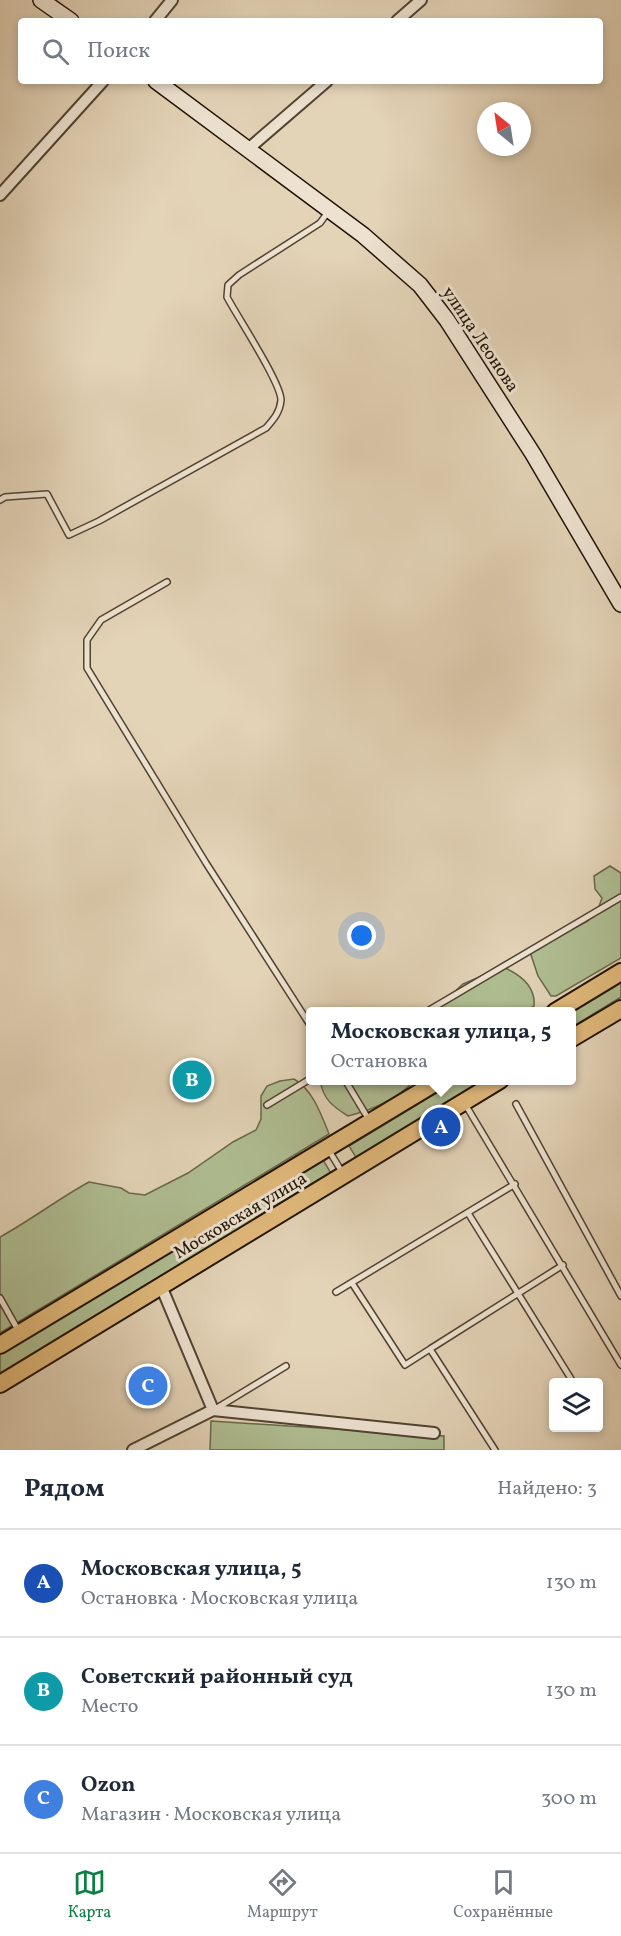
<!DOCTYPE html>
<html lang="ru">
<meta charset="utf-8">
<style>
:root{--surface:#fff;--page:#f6f6f7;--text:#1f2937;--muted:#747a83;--line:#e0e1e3;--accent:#0b8043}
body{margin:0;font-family:Vollkorn,serif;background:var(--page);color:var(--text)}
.controls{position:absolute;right:18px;bottom:18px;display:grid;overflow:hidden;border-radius:6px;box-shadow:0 3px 9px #0003}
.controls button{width:54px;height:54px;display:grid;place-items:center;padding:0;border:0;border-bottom:2px solid var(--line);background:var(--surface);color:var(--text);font:30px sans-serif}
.compass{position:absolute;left:477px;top:102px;width:54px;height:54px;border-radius:50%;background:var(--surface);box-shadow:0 3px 9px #0003;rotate:330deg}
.you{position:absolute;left:362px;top:936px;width:21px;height:21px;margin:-15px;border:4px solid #fff;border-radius:50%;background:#1a73e8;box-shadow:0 0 0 9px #1a73e833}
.badge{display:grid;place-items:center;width:39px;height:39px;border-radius:50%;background:var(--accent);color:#fff;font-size:20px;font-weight:700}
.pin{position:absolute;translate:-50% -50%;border:3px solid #fff;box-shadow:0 2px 6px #0006}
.popup{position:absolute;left:306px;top:1007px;width:270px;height:78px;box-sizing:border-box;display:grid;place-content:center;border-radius:6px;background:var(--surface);filter:drop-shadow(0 2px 4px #0005);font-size:20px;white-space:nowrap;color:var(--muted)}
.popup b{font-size:22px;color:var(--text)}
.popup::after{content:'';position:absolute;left:50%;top:100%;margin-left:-12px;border:12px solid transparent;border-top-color:var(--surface)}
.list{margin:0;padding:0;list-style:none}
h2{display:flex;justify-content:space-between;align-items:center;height:78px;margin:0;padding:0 24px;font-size:26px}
h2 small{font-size:20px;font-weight:400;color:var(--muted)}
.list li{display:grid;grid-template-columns:39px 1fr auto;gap:18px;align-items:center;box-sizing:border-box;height:108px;padding:0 24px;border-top:2px solid var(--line)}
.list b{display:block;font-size:22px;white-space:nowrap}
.list p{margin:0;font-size:20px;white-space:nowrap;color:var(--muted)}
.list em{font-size:20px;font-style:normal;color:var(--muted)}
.icon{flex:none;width:33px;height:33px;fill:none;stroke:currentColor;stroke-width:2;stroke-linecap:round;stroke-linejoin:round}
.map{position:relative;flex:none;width:621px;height:1450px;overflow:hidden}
.search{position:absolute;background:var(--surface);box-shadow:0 3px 9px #0003;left:18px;right:18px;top:18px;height:66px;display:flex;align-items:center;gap:15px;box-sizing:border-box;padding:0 21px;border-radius:6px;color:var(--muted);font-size:22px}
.sheet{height:402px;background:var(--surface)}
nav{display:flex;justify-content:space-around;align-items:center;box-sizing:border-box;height:84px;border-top:2px solid var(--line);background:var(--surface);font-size:16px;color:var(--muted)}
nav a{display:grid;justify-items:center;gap:3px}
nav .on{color:var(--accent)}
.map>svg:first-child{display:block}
.green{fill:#afbe92;stroke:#68684c;stroke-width:1.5}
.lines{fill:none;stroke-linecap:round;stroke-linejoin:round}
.lane-casing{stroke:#514332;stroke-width:8}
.street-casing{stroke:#514332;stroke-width:14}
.secondary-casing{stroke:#201305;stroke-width:18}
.primary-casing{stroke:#201305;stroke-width:20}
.lane{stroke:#ede2d0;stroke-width:5}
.street{stroke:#ede2d0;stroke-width:10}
.secondary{stroke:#ede2d0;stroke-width:15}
.primary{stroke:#e2ba7c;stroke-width:16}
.labels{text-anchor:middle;stroke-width:6;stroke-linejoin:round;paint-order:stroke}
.street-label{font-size:18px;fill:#201305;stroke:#ede2d0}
</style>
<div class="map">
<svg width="621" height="1450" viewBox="0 0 621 1450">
<rect width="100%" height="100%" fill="#e3d3b7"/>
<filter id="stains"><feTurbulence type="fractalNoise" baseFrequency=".00333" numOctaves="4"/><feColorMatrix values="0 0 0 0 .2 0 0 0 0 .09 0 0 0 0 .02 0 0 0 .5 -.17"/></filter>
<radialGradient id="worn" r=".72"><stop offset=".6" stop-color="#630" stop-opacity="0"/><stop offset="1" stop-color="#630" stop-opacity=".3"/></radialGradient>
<!-- green -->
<path class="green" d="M610,866L621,873V958L556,996H551L538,976L530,952L588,921L597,912L602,898L595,889L594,876Z
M503,967C519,974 536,985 534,1006L525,1011L433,1012L463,984Z
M621,980V997L572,1027V1012Z
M294,1079C313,1090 321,1114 329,1134L0,1333V1237C31,1220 58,1199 89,1182L121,1188L129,1193L145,1195L188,1173L233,1142L256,1130L261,1119V1096L267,1086L280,1081Z
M320,1080L414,1081C397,1099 372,1110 348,1116C332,1106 323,1099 320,1080Z
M456,1081H485L357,1159L349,1146Z
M322,1158L332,1175L0,1376V1352Z
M211,1421L444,1436V1450H210Z"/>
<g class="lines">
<!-- lane casing -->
<g class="lane-casing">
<path id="lane" d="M0,500L5,497L47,494L69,535L99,521L266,428C274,419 280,412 281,400C281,383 237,316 227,297L228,285L239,275L320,223L328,212
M167,582L101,620L87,640V668L206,863L310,1025
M426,1012L621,897
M345,1080L369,1120
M465,1104L621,1365
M516,1104L621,1296
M267,1105L310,1079
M328,1149L342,1172
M468,1213L573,1382
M352,1283L405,1365L430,1349
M336,1292L515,1184
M0,1298L18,1330
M217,1408L286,1366
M495,1450L430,1349L563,1265"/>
</g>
<!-- street casing -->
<g class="street-casing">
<path id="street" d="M155,21L172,0
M397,21L421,0
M247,150L327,81
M0,195L103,81
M213,1410L434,1433
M133,1450L213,1410L161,1286"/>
</g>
<!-- secondary casing -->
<g class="secondary-casing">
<path id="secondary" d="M41,0L71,21
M156,81L363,235L420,285L447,320L533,454L621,604"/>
</g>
<!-- primary casing -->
<g class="primary-casing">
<path id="primary" d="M555,1012L621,972
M572,1038L621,1009
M0,1345L440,1080
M0,1384L500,1080"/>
</g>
<!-- lane -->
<use href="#lane" class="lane"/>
<!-- street -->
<use href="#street" class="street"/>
<!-- secondary -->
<use href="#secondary" class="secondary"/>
<!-- primary -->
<use href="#primary" class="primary"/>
</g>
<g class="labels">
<!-- street labels -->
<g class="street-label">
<text transform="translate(481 339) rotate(56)" y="6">улица Леонова</text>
<text transform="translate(240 1215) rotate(-31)" y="6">Московская улица</text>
</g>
</g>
<rect width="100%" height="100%" filter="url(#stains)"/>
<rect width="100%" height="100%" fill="url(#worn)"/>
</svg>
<div class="controls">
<button><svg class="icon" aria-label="layers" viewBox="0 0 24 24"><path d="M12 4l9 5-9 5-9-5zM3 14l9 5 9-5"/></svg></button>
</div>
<svg class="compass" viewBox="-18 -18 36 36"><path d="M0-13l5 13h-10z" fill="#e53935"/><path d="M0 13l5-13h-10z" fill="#747a83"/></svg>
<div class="you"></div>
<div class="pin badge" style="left:441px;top:1127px;background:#1a4fb4">A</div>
<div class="popup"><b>Московская улица, 5</b>Остановка</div>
<div class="pin badge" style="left:192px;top:1080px;background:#0f9aa8">B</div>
<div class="pin badge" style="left:148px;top:1386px;background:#3f7fe0">C</div>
<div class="search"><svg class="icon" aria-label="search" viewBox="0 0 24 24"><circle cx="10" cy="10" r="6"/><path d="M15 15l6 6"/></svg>Поиск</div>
</div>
<section class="sheet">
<h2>Рядом<small>Найдено: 3</small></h2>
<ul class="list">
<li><span class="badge" style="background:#1a4fb4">A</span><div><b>Московская улица, 5</b><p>Остановка · Московская улица</p></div><em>130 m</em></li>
<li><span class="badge" style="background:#0f9aa8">B</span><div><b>Советский районный суд</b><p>Место</p></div><em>130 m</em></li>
<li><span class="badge" style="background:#3f7fe0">C</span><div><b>Ozon</b><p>Магазин · Московская улица</p></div><em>300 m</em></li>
</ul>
</section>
<nav>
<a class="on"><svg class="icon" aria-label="map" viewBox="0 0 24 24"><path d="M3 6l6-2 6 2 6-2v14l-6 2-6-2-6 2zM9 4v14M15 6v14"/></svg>Карта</a>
<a><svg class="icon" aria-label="directions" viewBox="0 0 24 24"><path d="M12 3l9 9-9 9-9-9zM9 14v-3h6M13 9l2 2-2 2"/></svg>Маршрут</a>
<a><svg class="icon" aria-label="saved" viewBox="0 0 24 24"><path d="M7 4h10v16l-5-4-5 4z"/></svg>Сохранённые</a>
</nav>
